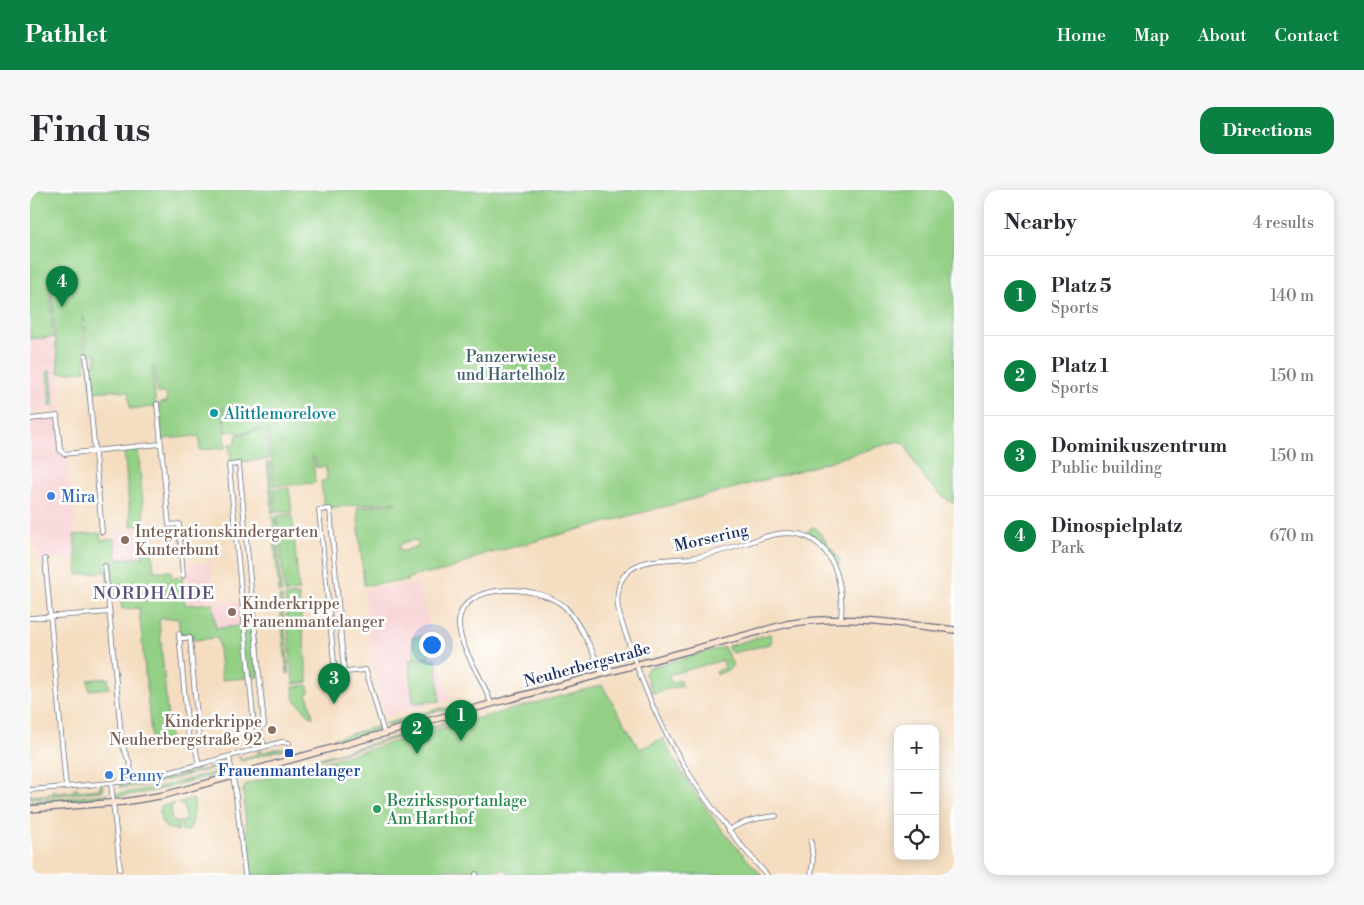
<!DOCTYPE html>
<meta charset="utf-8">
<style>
:root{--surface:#fff;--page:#f7f7f7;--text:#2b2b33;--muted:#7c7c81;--line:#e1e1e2;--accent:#0b8043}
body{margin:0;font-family:"Libre Bodoni",serif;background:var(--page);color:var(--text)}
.controls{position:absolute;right:15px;bottom:15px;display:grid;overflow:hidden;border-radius:10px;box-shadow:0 2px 12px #0003}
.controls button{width:45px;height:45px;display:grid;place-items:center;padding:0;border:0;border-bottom:1px solid var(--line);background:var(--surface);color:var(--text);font:25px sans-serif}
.you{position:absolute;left:401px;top:454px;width:18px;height:18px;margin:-12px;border:4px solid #fff;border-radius:50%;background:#1a73e8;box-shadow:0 0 0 8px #1a73e833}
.badge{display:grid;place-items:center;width:32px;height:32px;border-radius:50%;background:var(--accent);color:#fff;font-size:16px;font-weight:700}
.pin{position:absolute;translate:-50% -41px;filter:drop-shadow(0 1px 2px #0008)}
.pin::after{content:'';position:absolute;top:26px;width:18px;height:15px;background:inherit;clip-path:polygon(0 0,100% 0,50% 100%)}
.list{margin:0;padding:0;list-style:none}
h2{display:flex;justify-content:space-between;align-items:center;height:65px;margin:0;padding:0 20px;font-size:21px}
h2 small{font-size:16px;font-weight:400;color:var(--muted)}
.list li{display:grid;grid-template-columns:32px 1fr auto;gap:15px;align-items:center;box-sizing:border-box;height:80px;padding:0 20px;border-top:1px solid var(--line)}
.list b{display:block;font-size:19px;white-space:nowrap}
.list p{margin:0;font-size:16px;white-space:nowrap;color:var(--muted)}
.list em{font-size:16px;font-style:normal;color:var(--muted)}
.icon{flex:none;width:28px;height:28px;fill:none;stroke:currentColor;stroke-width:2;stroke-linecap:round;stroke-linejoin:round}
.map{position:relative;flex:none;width:924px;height:685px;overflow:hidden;border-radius:15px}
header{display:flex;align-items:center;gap:30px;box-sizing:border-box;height:70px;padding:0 25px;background:var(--accent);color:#fff}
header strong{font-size:24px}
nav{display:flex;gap:28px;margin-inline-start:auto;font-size:18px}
.intro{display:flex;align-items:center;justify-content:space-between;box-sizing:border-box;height:120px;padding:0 30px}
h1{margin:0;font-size:35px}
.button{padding:12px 22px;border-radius:15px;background:var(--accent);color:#fff;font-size:18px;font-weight:700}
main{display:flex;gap:30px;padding:0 30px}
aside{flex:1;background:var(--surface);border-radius:15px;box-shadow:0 2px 12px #0003}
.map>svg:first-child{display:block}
.built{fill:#f7cfd1}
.green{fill:#93d085;stroke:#578072;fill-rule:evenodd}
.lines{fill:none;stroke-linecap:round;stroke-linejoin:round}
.street-casing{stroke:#676c80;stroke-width:5.5}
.secondary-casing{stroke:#676c80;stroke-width:8}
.street{stroke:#fff;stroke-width:4}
.secondary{stroke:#fce5d0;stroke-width:5.5}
.culture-dot{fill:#0f9aa8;stroke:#fff;stroke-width:2}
.shop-dot{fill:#3f7fe0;stroke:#fff;stroke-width:2}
.education-dot{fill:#8d6e63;stroke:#fff;stroke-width:2}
.transit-dot{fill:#1a4fb4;stroke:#fff;stroke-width:2}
.leisure-dot{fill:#2e9e5b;stroke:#fff;stroke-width:2}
.labels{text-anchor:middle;stroke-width:5;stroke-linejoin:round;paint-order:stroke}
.park-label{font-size:16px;fill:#3f5f6a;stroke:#fff}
.culture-label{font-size:16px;fill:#0d838f;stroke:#fff;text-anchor:start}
.shop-label{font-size:16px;fill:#366cbe;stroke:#fff;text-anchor:start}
.education-label{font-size:16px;fill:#785e54;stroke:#fff;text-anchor:start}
.street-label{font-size:16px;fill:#1b2f5e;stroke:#fff}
.transit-label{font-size:16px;fill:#164399;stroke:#fff}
.leisure-label{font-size:16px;fill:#27864d;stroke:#fff;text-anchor:start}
.neighbourhood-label{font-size:18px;letter-spacing:1px;fill:#5d527d;stroke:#fff}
</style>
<header>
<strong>Pathlet</strong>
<nav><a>Home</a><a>Map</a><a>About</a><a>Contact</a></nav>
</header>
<div class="intro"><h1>Find us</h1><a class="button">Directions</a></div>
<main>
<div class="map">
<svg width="924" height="685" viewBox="0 0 924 685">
<rect width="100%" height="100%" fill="#fff"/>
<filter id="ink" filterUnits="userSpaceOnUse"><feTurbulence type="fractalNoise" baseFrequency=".02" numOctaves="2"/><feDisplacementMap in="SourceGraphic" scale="10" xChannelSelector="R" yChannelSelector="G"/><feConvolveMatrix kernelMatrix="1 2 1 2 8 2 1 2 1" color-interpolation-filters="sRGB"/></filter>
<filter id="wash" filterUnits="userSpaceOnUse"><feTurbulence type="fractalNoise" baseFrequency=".0096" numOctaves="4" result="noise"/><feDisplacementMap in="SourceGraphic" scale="20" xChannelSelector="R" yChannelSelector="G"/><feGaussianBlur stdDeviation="1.12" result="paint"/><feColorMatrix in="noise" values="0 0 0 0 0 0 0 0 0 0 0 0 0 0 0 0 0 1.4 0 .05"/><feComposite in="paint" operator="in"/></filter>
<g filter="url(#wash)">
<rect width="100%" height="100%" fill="#f4ddc0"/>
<!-- built -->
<path class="built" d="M26,147L32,219L0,222V149Z
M29,224L33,260L37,265L48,368L7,370L5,348H0V226Z
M111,339L113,367L87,369L85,341Z
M180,372L184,410L159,413L155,375Z
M387,394L420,509L377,521L356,525L349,508L347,489L342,476L335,399Z
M211,411L213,436L186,438L183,413Z"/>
<!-- green -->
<path class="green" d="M0,0H924V314C902,301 885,279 876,255L868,251L764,282L461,363L458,362C441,370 407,388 391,382L390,385L378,388L377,391L334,395L327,318L367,313L364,312L294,318L291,291L297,290L296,277H286L285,268L283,266L285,293L244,296L239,242L237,241L239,269L201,273L199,254L206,253V246L232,239L231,238L207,244L206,241L196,242L193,217L196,258L170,260L169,246L132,249L129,213L137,212L136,203H127L124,178H122L126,217L100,219L98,201L91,202V200L61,202L59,175L66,174V164H57L54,128L52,126L56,181L29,183L25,147L0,149ZM19,95L21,97L25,146H23ZM385,350L389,354L387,356L374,361L370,360L369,356L375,352Z
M17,181H21L24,215H20Z
M108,259L115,335L101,336L94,260Z
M237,272L240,273L244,322L242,324Z
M259,298L262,322H246L244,299Z
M262,324L269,401L255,403L247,326Z
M242,326L245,327L252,402L249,404Z
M782,337L786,338L810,370L809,375H807C800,360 791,351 776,343Z
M120,338L124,381H141L142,388L152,387L155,415L183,413L186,438L223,435L228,487L192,490L188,448L162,450L161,443L150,444L148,428L129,429L140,554L122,556L109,418L92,419L90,394L78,395L77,382L48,385L44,345L70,343L71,350L85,349L87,369L113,367L111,339Z
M269,405L278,492L263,494L255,406Z
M249,407H252L259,484H257Z
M740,444L742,450L740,454L703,463L699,460L698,456Z
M397,446L399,467L384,468L382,447Z
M694,457L703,475L700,479L687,485L686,481L695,478L693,470L639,485L641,493L650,490L652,496L623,503L622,502L615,484L618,478Z
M406,468L410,511L383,513L379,470Z
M78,488L79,498L59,500L58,490Z
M278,495L279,502L277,503L283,527H281L264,509L263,497Z
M572,495L610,559L633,548C659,599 692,644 732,685H478V680H411V685H221L213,601L216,594L427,534Z
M411,518H419L420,521H406L360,536L354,534Z
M439,525V528L240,583V582L411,534L413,532Z
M349,536L345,542H342L287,557L279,561L267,562V559Z
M253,557L254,559L211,571L208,566H210L211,569L228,564V561L230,560L231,563Z
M191,571L192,576L120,595L90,598V593H92V596L113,593V590L115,589L116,593L130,589V586L132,585L134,589L166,581L165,578L167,577L169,581L190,575L189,572Z
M186,582L187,586L184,585L120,602L92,606L90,608L85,604L129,597Z
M70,595H73L72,601L0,608V603L1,606L23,604V600H25L26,603L45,601V598H47L48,601L70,599Z
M78,604L75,607L0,614V611Z
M162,609L164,610C164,620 165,634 158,641L152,642L150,632L155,631L154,615H149L148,612Z
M145,613L144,615H141L142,632H148V641L135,637C130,631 129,623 130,616Z"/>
</g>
<g filter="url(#ink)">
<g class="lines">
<!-- street casing -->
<g class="street-casing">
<path id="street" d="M56,165L72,342
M127,214L139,335L149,334L153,386
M0,229L27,226L30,260L34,264L130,254
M209,274L234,535L224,536L199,275Z
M15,369L36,597
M75,376L92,555L100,573L102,590
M0,428L80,422
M149,444L159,552L164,551L169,575
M149,448H160L169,550L164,551
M314,482L300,319L289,320L305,483L336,480L354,543
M461,514C454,488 428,457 429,433C430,389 512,395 535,417C549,432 565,465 572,484
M228,535L234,557
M199,567L205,598L215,685
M81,593L90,679
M0,600L81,593L119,588L252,552L259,553
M698,640C714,631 727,628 746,626
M446,685V684
M737,685C673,614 628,545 599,453C592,433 582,412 591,391C602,367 637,370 659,368C678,365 697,360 714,354C725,350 736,346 747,344C798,336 815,387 811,428
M781,685L783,671L781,651"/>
</g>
<!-- secondary casing -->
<g class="secondary-casing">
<path id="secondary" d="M0,619L93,612L135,605L409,528L757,434C815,424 866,433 924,440"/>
</g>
<!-- street -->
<use href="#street" class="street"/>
<!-- secondary -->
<use href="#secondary" class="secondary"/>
</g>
</g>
<!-- markers -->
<circle class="culture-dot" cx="184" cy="223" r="5"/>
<g class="shop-dot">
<circle cx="21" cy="306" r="5"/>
<circle cx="79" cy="585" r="5"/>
</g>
<g class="education-dot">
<circle cx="95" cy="350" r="5"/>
<circle cx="202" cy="422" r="5"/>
<circle cx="242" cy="540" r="5"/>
</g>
<rect class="transit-dot" x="254" y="558" width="10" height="10" rx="2.5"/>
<circle class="leisure-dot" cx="347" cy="619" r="5"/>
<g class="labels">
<!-- park labels -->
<g class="park-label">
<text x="481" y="172">Panzerwiese<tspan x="481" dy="18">und Hartelholz</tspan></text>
</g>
<!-- culture labels -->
<g class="culture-label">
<text x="194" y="229">Alittlemorelove</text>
</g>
<!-- shop labels -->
<g class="shop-label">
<text x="31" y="312">Mira</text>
<text x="89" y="591">Penny</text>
</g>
<!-- education labels -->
<g class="education-label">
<text x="105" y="347">Integrationskindergarten<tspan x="105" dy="18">Kunterbunt</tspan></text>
<text x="212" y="419">Kinderkrippe<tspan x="212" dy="18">Frauenmantelanger</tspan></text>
<text x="232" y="537" text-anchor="end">Kinderkrippe<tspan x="232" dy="18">Neuherbergstraße 92</tspan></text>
</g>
<!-- street labels -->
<g class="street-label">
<text transform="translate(681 347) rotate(-13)" y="6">Morsering</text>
<text transform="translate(557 474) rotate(-15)" y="6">Neuherbergstraße</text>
</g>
<!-- transit labels -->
<g class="transit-label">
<text x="259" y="586">Frauenmantelanger</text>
</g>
<!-- leisure labels -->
<g class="leisure-label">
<text x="357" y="616">Bezirkssportanlage<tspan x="357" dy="18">Am Harthof</tspan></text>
</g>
<!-- neighbourhood labels -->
<g class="neighbourhood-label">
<text x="124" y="409">NORDHAIDE</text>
</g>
</g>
</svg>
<div class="controls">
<button>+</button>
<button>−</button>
<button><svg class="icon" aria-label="locate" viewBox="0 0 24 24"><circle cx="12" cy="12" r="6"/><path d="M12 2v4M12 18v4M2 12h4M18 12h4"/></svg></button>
</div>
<div class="you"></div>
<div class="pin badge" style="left:431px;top:551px">1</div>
<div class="pin badge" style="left:387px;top:564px">2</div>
<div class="pin badge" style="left:304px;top:514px">3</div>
<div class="pin badge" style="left:32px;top:117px">4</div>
</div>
<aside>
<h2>Nearby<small>4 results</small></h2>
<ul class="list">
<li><span class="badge">1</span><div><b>Platz 5</b><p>Sports</p></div><em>140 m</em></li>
<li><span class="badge">2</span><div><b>Platz 1</b><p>Sports</p></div><em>150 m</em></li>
<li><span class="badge">3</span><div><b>Dominikuszentrum</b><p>Public building</p></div><em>150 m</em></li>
<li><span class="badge">4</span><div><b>Dinospielplatz</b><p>Park</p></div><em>670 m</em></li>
</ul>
</aside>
</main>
